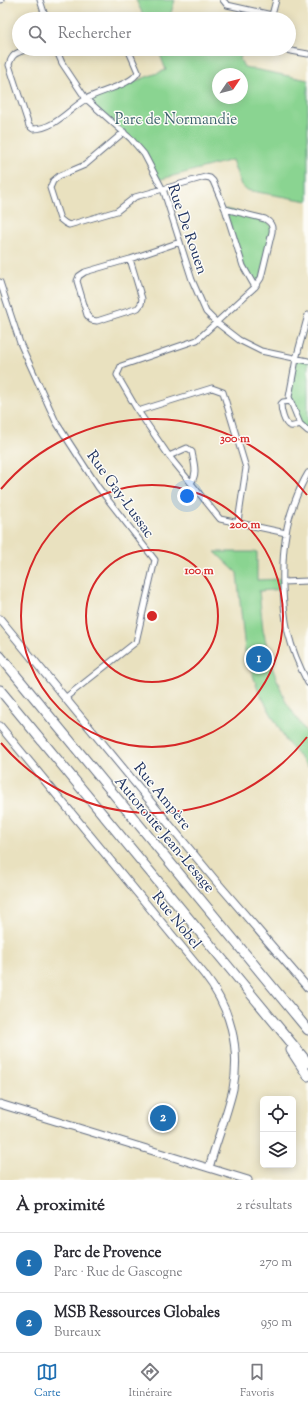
<!DOCTYPE html>
<html lang="fr">
<meta charset="utf-8">
<style>
:root{--surface:#fff;--page:#f2f2f3;--text:#2b2b33;--muted:#7c7c81;--line:#e1e1e2;--accent:#1f6fb2}
body{margin:0;font-family:"Sorts Mill Goudy",serif;background:var(--page);color:var(--text)}
.controls{position:absolute;right:12px;bottom:12px;display:grid;overflow:hidden;border-radius:6px;box-shadow:0 2px 10px #0003}
.controls button{width:36px;height:36px;display:grid;place-items:center;padding:0;border:0;border-bottom:1px solid var(--line);background:var(--surface);color:var(--text);font:20px sans-serif}
.compass{position:absolute;left:212px;top:68px;width:36px;height:36px;border-radius:50%;background:var(--surface);box-shadow:0 2px 10px #0003;rotate:55deg}
.you{position:absolute;left:187px;top:496px;width:14px;height:14px;margin:-10px;border:3px solid #fff;border-radius:50%;background:#1a73e8;box-shadow:0 0 0 6px #1a73e833}
.badge{display:grid;place-items:center;width:26px;height:26px;border-radius:50%;background:var(--accent);color:#fff;font-size:13px;font-weight:700}
.pin{position:absolute;translate:-50% -50%;border:2px solid #fff;box-shadow:0 1px 4px #0006}
.list{margin:0;padding:0;list-style:none}
h2{display:flex;justify-content:space-between;align-items:center;height:52px;margin:0;padding:0 16px;font-size:17px}
h2 small{font-size:13px;font-weight:400;color:var(--muted)}
.list li{display:grid;grid-template-columns:26px 1fr auto;gap:12px;align-items:center;box-sizing:border-box;height:60px;padding:0 16px;border-top:1px solid var(--line)}
.list b{display:block;font-size:15px;white-space:nowrap}
.list p{margin:0;font-size:13px;white-space:nowrap;color:var(--muted)}
.list em{font-size:13px;font-style:normal;color:var(--muted)}
.icon{flex:none;width:22px;height:22px;fill:none;stroke:currentColor;stroke-width:2;stroke-linecap:round;stroke-linejoin:round}
.map{position:relative;flex:none;width:308px;height:1180px;overflow:hidden}
.search{position:absolute;background:var(--surface);box-shadow:0 2px 10px #0003;left:12px;right:12px;top:12px;height:44px;display:flex;align-items:center;gap:10px;box-sizing:border-box;padding:0 14px;border-radius:22px;color:var(--muted);font-size:15px}
.sheet{height:172px;background:var(--surface)}
nav{display:flex;justify-content:space-around;align-items:center;box-sizing:border-box;height:56px;border-top:1px solid var(--line);background:var(--surface);font-size:11px;color:var(--muted)}
nav a{display:grid;justify-items:center;gap:2px}
nav .on{color:var(--accent)}
.map>svg:first-child{display:block}
.green{fill:#8ad491;stroke:#528278;fill-rule:evenodd}
.lines{fill:none;stroke-linecap:round;stroke-linejoin:round}
.street-casing{stroke:#636d80;stroke-width:7}
.secondary-casing{stroke:#636d80;stroke-width:9}
.highway-casing{stroke:#636d80;stroke-width:11}
.street{stroke:#fff;stroke-width:5}
.secondary{stroke:#fff;stroke-width:7}
.highway{stroke:#fff;stroke-width:9}
.ring{fill:none;stroke:#d62828;stroke-width:2}
.labels{text-anchor:middle;stroke-width:3;stroke-linejoin:round;paint-order:stroke}
.park-label{font-size:15px;fill:#3c616d;stroke:#fdfcf7}
.street-label{font-size:15px;fill:#1b2f5e;stroke:#fdfcf7}
.centre{fill:#d62828;stroke:#fdfcf7;stroke-width:2}
.ring-label{font-size:12px;text-anchor:middle;font-weight:bold;fill:#d62828;stroke:#fdfcf7;stroke-width:3;stroke-linejoin:round;paint-order:stroke}
</style>
<div class="map">
<svg width="308" height="1180" viewBox="0 0 308 1180">
<rect width="100%" height="100%" fill="#fdfcf7"/>
<filter id="ink" filterUnits="userSpaceOnUse"><feTurbulence type="fractalNoise" baseFrequency=".025" numOctaves="2"/><feDisplacementMap in="SourceGraphic" scale="8" xChannelSelector="R" yChannelSelector="G"/><feConvolveMatrix kernelMatrix="1 2 1 2 8 2 1 2 1" color-interpolation-filters="sRGB"/></filter>
<filter id="wash" filterUnits="userSpaceOnUse"><feTurbulence type="fractalNoise" baseFrequency=".012" numOctaves="4" result="noise"/><feDisplacementMap in="SourceGraphic" scale="16" xChannelSelector="R" yChannelSelector="G"/><feGaussianBlur stdDeviation="0.9" result="paint"/><feColorMatrix in="noise" values="0 0 0 0 0 0 0 0 0 0 0 0 0 0 0 0 0 1.4 0 .05"/><feComposite in="paint" operator="in"/></filter>
<g filter="url(#wash)">
<rect width="100%" height="100%" fill="#e9e1bf"/>
<!-- green -->
<path class="green" d="M136,0H175L170,16L182,19H145Z
M158,49H243L240,59L244,67L308,80V201L246,190L241,185L232,160L158,180L144,154L86,99L166,70ZM218,74H242V98H218Z
M225,209L265,219L273,228L261,278L255,287L243,266Z
M296,359L308,360V430L300,424L289,397Z
M215,552H257V580L283,579V589L259,591L263,630L272,667L286,702L308,735V767L286,741L258,690L245,651L237,573Z"/>
</g>
<g filter="url(#ink)">
<g class="lines">
<!-- street casing -->
<g class="street-casing">
<path id="street" d="M0,0H1
M40,0L46,19
M223,0L227,5L272,15
M271,19L276,0
M28,49C17,53 12,53 9,65L29,126L33,129C55,129 69,109 86,99C99,91 132,85 138,72L128,49
M56,49L62,63L86,99L131,139L144,154L164,192L192,280L206,312L217,323L239,340L261,351L308,361
M280,49L308,54
M124,132L85,165L59,176L53,181L50,188L60,219L65,223L69,225L117,211L135,197L205,177L210,178L213,181L225,209L243,266L255,287
M225,209L265,219C270,222 273,225 272,232L261,278L255,287L197,340L121,366L117,375L138,411L169,456L220,519L286,533
M130,259L142,299L141,304L138,308L97,321L91,320L87,315L77,281L79,276L85,272L130,259L180,242
M0,282L20,343L56,422L98,487L155,560L136,642L65,698
M308,315L296,359L289,397L300,424L308,431
M291,401L283,402L281,404C281,410 284,424 290,426C293,427 297,425 300,424
M138,411L212,388L223,392L246,468L238,522
M169,456L187,448L192,452C194,464 198,473 191,483
M308,473C299,488 288,516 286,534C281,561 282,605 288,632C292,649 300,668 308,683
M283,582L308,581"/>
</g>
<!-- secondary casing -->
<g class="secondary-casing">
<path id="secondary" d="M0,619L215,880L308,988
M0,726L204,974C230,1007 241,1047 233,1089C227,1115 216,1142 209,1168
M0,1104L248,1180"/>
</g>
<!-- highway casing -->
<g class="highway-casing">
<path id="highway" d="M0,656L308,1030
M0,690L308,1063
M291,1050L308,1076"/>
</g>
<!-- street -->
<use href="#street" class="street"/>
<!-- secondary -->
<use href="#secondary" class="secondary"/>
<!-- highway -->
<use href="#highway" class="highway"/>
</g>
</g>
<!-- distance rings -->
<g class="ring">
<circle cx="152" cy="616" r="66"/>
<circle cx="152" cy="616" r="131"/>
<path d="M307 737A197 197 0 0 1 1 743M1 489A197 197 0 0 1 307 495"/>
</g>
<g class="labels">
<!-- park labels -->
<g class="park-label">
<text x="176" y="124">Parc de Normandie</text>
</g>
<!-- street labels -->
<g class="street-label">
<text transform="translate(188 229) rotate(71)" y="5">Rue De Rouen</text>
<text transform="translate(121 494) rotate(54)" y="5">Rue Gay-Lussac</text>
<text transform="translate(163 796) rotate(51)" y="5">Rue Ampère</text>
<text transform="translate(165 834) rotate(50)" y="5">Autoroute Jean-Lesage</text>
<text transform="translate(177 920) rotate(51)" y="5">Rue Nobel</text>
</g>
</g>
<circle cx="152" cy="616" r="6" class="centre"/>
<g class="ring-label">
<text x="235" y="442">300 m</text>
<text x="245" y="528">200 m</text>
<text x="199" y="574">100 m</text>
</g>
</svg>
<div class="controls">
<button><svg class="icon" aria-label="locate" viewBox="0 0 24 24"><circle cx="12" cy="12" r="6"/><path d="M12 2v4M12 18v4M2 12h4M18 12h4"/></svg></button>
<button><svg class="icon" aria-label="layers" viewBox="0 0 24 24"><path d="M12 4l9 5-9 5-9-5zM3 14l9 5 9-5"/></svg></button>
</div>
<svg class="compass" viewBox="-18 -18 36 36"><path d="M0-13l5 13h-10z" fill="#e53935"/><path d="M0 13l5-13h-10z" fill="#7c7c81"/></svg>
<div class="you"></div>
<div class="pin badge" style="left:259px;top:659px">1</div>
<div class="pin badge" style="left:163px;top:1118px">2</div>
<div class="search"><svg class="icon" aria-label="search" viewBox="0 0 24 24"><circle cx="10" cy="10" r="6"/><path d="M15 15l6 6"/></svg>Rechercher</div>
</div>
<section class="sheet">
<h2>À proximité<small>2 résultats</small></h2>
<ul class="list">
<li><span class="badge">1</span><div><b>Parc de Provence</b><p>Parc · Rue de Gascogne</p></div><em>270 m</em></li>
<li><span class="badge">2</span><div><b>MSB Ressources Globales</b><p>Bureaux</p></div><em>950 m</em></li>
</ul>
</section>
<nav>
<a class="on"><svg class="icon" aria-label="map" viewBox="0 0 24 24"><path d="M3 6l6-2 6 2 6-2v14l-6 2-6-2-6 2zM9 4v14M15 6v14"/></svg>Carte</a>
<a><svg class="icon" aria-label="directions" viewBox="0 0 24 24"><path d="M12 3l9 9-9 9-9-9zM9 14v-3h6M13 9l2 2-2 2"/></svg>Itinéraire</a>
<a><svg class="icon" aria-label="saved" viewBox="0 0 24 24"><path d="M7 4h10v16l-5-4-5 4z"/></svg>Favoris</a>
</nav>
